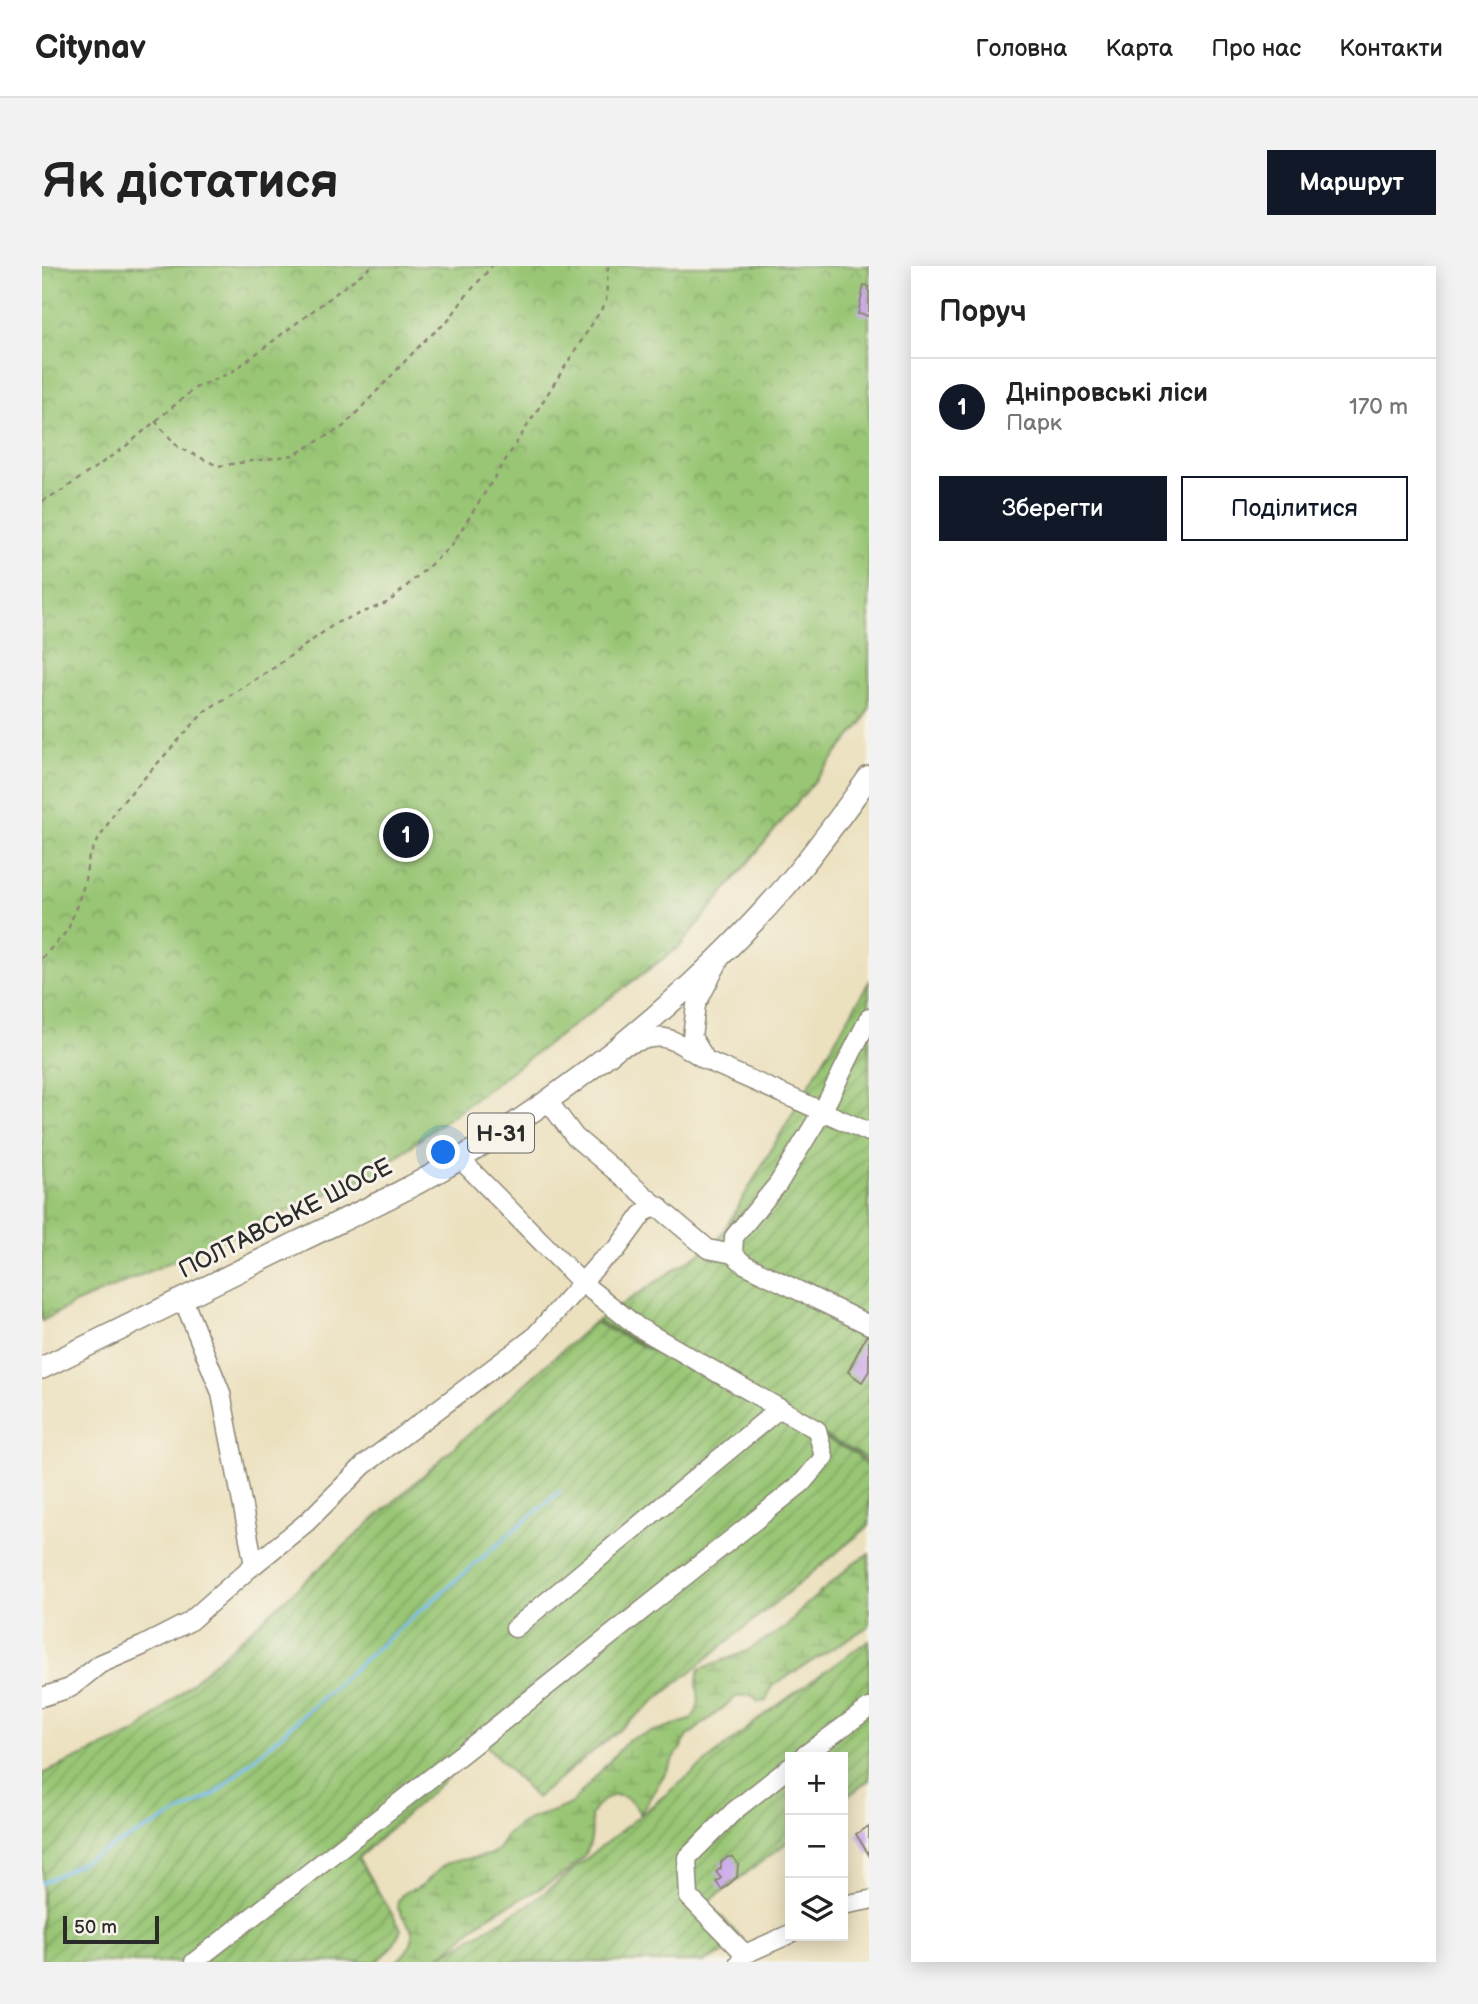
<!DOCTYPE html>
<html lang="uk">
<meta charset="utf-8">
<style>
:root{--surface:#fff;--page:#f2f2f2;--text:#222;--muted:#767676;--line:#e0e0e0;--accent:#111827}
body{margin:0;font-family:"Balsamiq Sans",sans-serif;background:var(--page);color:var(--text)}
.controls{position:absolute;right:21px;bottom:21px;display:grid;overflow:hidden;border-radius:0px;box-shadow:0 4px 18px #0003}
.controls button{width:63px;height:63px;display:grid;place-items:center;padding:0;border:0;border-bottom:2px solid var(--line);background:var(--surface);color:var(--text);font:35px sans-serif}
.scale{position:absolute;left:21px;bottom:18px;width:96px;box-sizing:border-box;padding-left:7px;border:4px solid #2b2b2b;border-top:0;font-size:19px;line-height:24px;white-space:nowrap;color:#2b2b2b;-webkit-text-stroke:5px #f7f3e8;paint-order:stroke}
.you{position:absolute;left:402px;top:887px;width:24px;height:24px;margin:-18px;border:5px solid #fff;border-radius:50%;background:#1a73e8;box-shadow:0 0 0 10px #1a73e833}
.badge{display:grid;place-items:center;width:46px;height:46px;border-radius:50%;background:var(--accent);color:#fff;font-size:23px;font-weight:700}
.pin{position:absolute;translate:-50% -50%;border:4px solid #fff;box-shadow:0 2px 7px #0006}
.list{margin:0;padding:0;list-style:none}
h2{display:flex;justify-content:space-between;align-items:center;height:91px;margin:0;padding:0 28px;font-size:30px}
h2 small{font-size:23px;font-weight:400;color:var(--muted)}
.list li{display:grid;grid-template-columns:46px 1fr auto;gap:21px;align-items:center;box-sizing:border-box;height:98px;padding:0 28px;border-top:2px solid var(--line)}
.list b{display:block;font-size:26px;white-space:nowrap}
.list p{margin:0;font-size:23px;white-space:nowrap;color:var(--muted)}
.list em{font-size:23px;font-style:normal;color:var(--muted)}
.actions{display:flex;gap:14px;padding:21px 28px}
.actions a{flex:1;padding:16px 0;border:2px solid var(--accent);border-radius:0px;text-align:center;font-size:24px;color:var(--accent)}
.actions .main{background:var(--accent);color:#fff}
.icon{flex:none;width:38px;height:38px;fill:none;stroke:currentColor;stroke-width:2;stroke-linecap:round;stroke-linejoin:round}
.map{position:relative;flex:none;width:827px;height:1696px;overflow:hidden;border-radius:0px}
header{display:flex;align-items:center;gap:42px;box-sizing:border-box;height:98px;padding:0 35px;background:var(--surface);border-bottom:2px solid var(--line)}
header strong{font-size:33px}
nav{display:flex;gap:38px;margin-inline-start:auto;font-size:24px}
.intro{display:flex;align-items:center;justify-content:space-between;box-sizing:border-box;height:168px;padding:0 42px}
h1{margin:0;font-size:49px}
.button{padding:18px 32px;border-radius:0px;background:var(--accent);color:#fff;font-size:24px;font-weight:700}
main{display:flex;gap:42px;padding:0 42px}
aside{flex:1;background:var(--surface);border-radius:0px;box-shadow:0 4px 18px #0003}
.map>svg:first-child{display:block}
.wetland{fill:url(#wetland-marsh);stroke:#627850;stroke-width:2}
.park{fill:url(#park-crowns);stroke:#627850;stroke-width:2}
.garden{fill:url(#garden-furrows);stroke:#627850;stroke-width:2}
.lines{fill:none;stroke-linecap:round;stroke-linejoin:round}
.stream{stroke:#79bdef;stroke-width:3.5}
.building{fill:#c9a6ea}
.minor-casing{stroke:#8c8675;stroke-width:21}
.major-casing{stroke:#8c8675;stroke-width:24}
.path{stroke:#8c8675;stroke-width:2.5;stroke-dasharray:5 5;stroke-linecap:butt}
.minor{stroke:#fff;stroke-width:18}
.major{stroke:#fff;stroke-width:21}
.labels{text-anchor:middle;stroke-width:6;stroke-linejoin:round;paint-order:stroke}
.shield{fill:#f7f3e8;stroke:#686764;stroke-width:2}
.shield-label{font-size:23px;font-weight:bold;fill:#2b2b2b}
.street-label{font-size:24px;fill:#2b2b2b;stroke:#f7f3e8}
</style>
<header>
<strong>Citynav</strong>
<nav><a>Головна</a><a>Карта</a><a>Про нас</a><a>Контакти</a></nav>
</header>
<div class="intro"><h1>Як дістатися</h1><a class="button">Маршрут</a></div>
<main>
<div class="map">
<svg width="827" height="1696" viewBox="0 0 827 1696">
<defs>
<pattern id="wetland-marsh" width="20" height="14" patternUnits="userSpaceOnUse" patternTransform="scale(1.75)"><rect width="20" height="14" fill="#99c675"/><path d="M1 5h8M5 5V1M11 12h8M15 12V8" fill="none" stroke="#7da160"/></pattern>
<pattern id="park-crowns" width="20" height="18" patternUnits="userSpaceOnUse" patternTransform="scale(1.75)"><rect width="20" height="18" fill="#99c675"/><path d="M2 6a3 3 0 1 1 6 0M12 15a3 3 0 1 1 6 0" fill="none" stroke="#7da160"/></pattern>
<pattern id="garden-furrows" width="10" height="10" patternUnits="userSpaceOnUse" patternTransform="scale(1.75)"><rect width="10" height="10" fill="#99c675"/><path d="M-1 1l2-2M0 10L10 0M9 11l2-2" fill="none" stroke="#7da160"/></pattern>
</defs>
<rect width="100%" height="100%" fill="#f7f3e8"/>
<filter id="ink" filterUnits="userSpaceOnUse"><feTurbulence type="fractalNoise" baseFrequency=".0143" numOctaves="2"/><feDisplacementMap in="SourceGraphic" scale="14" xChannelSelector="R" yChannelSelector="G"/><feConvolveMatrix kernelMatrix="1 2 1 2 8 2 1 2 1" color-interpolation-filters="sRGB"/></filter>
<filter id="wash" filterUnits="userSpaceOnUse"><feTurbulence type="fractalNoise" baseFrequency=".00686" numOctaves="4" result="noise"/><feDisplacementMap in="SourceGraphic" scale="28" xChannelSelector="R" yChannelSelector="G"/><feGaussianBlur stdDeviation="1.57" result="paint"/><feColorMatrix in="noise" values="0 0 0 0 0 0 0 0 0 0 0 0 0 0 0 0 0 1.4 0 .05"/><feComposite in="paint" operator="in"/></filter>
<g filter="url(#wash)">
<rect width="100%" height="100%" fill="#ece1bf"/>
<!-- wetland -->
<path class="wetland" d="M827,1288V1360L730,1420L724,1435L716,1436L710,1429L694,1431L646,1470L598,1548C585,1523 562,1524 549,1550C550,1563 551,1575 544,1587C523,1616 468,1635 439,1655C424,1666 409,1686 392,1692C380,1696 367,1696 354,1696C398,1657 338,1652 361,1628C365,1623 370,1625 375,1622C385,1618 394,1604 404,1598C419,1591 437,1594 451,1587C459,1583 460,1576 464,1570C468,1565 475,1560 481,1556C497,1548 516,1546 531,1536L587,1473L648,1454C666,1436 649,1422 658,1403L703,1386L744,1361L763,1340L813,1296Z"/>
<!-- park -->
<path class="park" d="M0,0H827V442L820,457L638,680L331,908L30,1039L0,1055Z"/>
<!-- garden -->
<path class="garden" d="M827,716V1199L816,1187L555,1055L676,975Z
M552,1056L814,1188L827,1203V1260L494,1532L443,1478L316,1592L359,1663L349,1683L334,1696H0V1508L95,1466Z
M827,1374V1514L801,1534V1491H748V1574L666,1636L705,1679L688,1684L662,1696H388L491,1636L722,1449Z"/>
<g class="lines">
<!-- stream -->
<path class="stream" d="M0,1617L173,1528L343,1375L518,1225"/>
</g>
<g id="blocks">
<!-- building -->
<path class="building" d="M822,19L827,20V50L816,48Z
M824,1070H827V1105L820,1116L806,1106Z
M827,1560V1589L814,1568Z
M686,1591H691L696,1598L695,1611L680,1624L674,1616L679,1612L674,1606L679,1602V1596Z"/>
</g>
</g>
<g filter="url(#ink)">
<use href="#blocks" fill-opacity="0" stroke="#8c8675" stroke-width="2"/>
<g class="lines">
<!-- minor casing -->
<g class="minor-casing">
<path id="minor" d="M676,697L654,739L650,771L664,794L827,866
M827,752L781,844L736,918L692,971L691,988L702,998L827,1059
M582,780C624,765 625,770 662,793
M506,835L533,871L666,983L691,988
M141,1033L179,1127L212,1299
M473,1362L738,1142
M0,1431L28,1422L58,1398L100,1380L147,1356L207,1303L265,1256L322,1199L491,1072L559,995L575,983L602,946L617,940
M760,1491L827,1442
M801,1639L827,1634
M703,1688L647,1631L645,1592L692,1545L748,1501
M152,1696L426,1483L760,1217L782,1191L775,1164L596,1061L540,1017L418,893
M697,1696L703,1688L748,1668"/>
</g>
<!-- major casing -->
<g class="major-casing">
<path id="major" d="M0,1102C86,1060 171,1018 256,976C311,949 369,923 421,891C540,817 652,726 744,620C774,585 800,548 827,511"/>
</g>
<!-- path -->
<path class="path" d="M113,155L136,181L176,200L252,189L302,160L384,73L406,55L423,31L450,0
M0,235L21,224L84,180L153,122L190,106L330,0
M0,692L26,664L42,619L47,590L75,542L163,445L233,401L294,357L347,336L409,280L564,36L566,0"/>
<!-- minor -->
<use href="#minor" class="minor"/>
<!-- major -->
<use href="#major" class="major"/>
</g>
</g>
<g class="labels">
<!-- shield labels -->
<rect class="shield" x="426" y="847.5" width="66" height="39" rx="5"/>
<g class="shield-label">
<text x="459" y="875">Н-31</text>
</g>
<!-- street labels -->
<g class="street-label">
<text transform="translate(243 952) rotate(-27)" y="8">ПОЛТАВСЬКЕ ШОСЕ</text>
</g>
</g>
</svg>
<div class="controls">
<button>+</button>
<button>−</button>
<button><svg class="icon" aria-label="layers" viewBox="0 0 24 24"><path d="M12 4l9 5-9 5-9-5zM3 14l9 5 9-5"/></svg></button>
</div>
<div class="scale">50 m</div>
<div class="you"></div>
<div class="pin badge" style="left:364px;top:569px">1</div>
</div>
<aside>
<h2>Поруч<small></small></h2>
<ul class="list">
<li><span class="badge">1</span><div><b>Дніпровські ліси</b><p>Парк</p></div><em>170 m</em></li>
</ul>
<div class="actions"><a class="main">Зберегти</a><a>Поділитися</a></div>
</aside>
</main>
